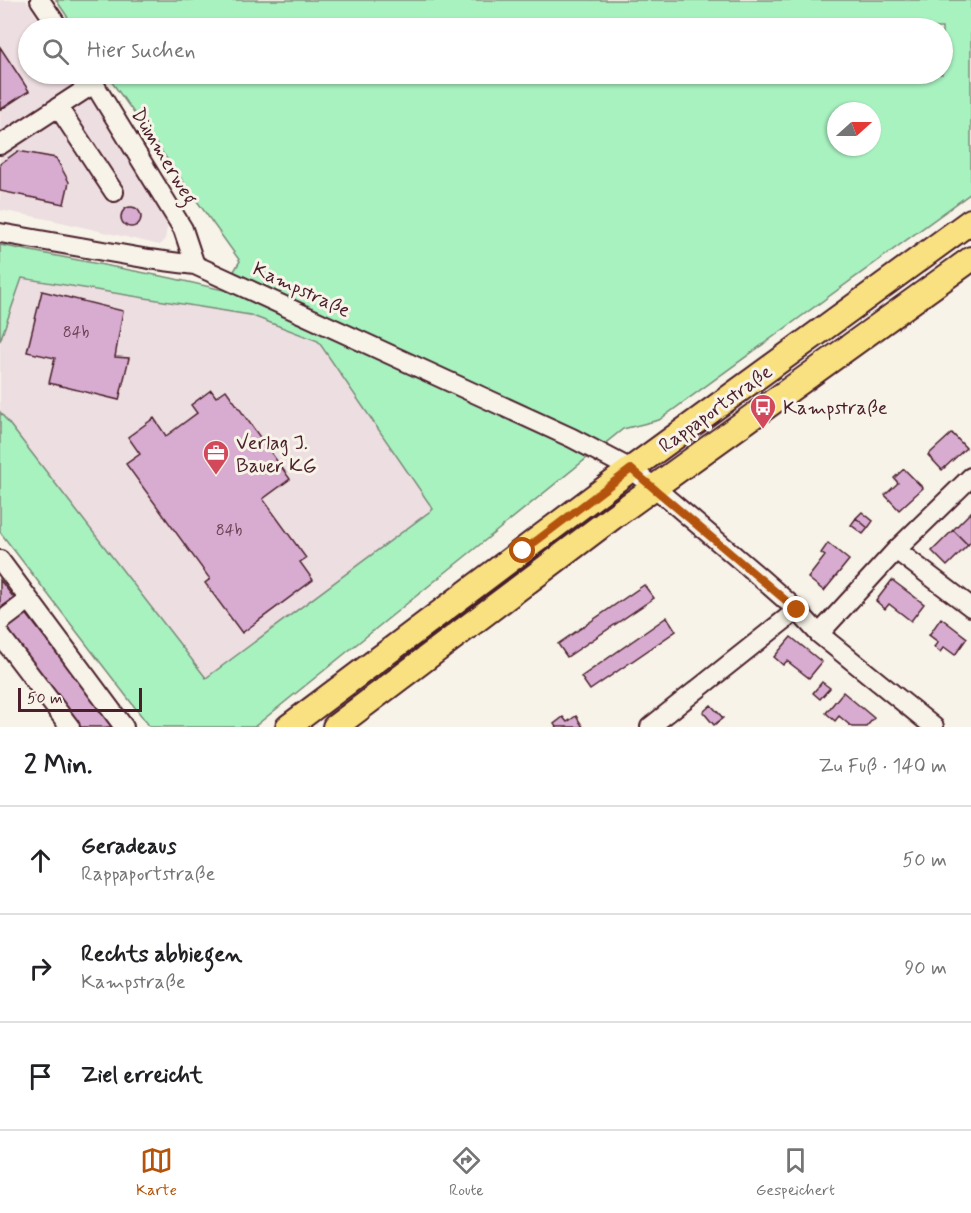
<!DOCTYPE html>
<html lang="de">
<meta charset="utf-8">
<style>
:root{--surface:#fff;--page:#f6f6f6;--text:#202124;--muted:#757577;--line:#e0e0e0;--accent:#b45309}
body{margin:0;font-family:Mynerve,sans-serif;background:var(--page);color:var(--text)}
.compass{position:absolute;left:827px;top:102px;width:54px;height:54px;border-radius:50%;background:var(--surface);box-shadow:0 2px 4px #0004;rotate:69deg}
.scale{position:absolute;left:18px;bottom:15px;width:124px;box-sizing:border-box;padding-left:6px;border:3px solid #4a1f2b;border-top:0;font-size:16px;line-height:21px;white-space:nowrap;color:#4a1f2b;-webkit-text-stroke:4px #f7f3e8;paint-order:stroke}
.stop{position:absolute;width:18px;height:18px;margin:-14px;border:4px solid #b45309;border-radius:50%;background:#fff}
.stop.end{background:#b45309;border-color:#fff;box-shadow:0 2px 6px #0008}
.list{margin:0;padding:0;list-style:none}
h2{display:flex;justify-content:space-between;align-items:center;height:78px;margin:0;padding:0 24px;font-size:26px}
h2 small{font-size:20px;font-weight:400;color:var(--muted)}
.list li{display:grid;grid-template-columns:39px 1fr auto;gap:18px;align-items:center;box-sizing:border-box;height:108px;padding:0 24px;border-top:2px solid var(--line)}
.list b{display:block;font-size:22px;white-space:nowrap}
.list p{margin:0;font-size:20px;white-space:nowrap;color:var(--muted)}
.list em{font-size:20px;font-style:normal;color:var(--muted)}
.icon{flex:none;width:33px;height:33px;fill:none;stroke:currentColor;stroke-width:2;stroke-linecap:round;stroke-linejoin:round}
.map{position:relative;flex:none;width:971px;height:727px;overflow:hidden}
.search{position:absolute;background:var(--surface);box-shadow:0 2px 4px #0004;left:18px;right:18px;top:18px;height:66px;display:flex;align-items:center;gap:15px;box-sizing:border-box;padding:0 21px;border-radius:33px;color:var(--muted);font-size:22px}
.sheet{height:402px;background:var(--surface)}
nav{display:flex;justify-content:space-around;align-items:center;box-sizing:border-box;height:84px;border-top:2px solid var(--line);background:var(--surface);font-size:16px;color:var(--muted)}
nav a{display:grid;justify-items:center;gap:3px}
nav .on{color:var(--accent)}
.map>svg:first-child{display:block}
.built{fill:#eddee1}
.green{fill:#a8f2c0;stroke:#798876;stroke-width:1.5;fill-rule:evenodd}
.building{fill:#d7acd0;stroke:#4a1f2b;stroke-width:1.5}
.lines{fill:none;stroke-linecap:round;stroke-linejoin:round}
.minor-casing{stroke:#4a1f2b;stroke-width:22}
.major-casing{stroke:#4a1f2b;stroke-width:28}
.minor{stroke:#f7f3e8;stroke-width:18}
.major{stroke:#f9e181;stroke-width:24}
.route{stroke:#b45309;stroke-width:8}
.labels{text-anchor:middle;stroke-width:6;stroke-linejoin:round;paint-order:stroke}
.number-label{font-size:16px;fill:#6d4254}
.street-label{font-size:20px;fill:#4a1f2b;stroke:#f7f3e8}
.poi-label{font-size:20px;fill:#4a1f2b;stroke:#f7f3e8;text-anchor:start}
</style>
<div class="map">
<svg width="971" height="727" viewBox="0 0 971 727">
<rect width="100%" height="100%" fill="#f7f3e8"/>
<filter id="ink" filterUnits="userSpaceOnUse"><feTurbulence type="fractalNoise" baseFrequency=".0167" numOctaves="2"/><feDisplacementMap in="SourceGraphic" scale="12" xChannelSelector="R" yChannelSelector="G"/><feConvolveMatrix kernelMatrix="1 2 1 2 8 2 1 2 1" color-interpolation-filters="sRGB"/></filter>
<g filter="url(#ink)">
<!-- built -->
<path class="built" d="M0,0H26L44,28H28V74H74L164,215L167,228L165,239L160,245L52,220L0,210Z
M21,278L250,315L318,341L433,509L206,678L0,412V341Z"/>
<!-- green -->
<path class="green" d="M56,0H971V193L659,420L623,429L254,727H150L0,532V412L206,678L433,509L318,341L250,315L22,278L0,341V245L171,278L223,290L240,261L106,74H942V28H75ZM836,111H872V147H836Z"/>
<!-- building -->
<path class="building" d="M0,47L29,91L0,110Z
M18,151L56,158L69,182L64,204L0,191V164Z
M121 217a10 10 0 1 1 20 0a10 10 0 1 1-20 0Z
M42,291L123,311L115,357L129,358L119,400L49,383L55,358L27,352Z
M211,390L216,397L226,390L290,479L263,499L306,558L300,562L313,580L242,633L205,583L210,579L126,464L140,454L128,437L154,418L166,436L197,413L191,405Z
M952,433L966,448L942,470L928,455Z
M904,469L923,488L899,510L885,495L898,483L894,478Z
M862,512L873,521L868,528L856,518Z
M971,512V541L968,545L953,530Z
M856,518L868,528L863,534L851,525Z
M953,530L968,545L947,566L932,551Z
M828,543L849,560L824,591L808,578L825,556L821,553Z
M0,580L14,598L0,608Z
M892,580L924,604L911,621L889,604L885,609L876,601Z
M644,585L654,598L567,657L558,644Z
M25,612L114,727H78L2,629Z
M667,617L676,631L590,690L581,677Z
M941,618L967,638L955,655L944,647L940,652L934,647L938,642L929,635Z
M791,637L822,662L809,678L787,661L783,665L774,657Z
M822,682L830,688L820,699L813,693Z
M843,692L874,718L866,727H852L839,716L835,721L826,713Z
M711,705L723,718L714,725L703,712Z
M576,716L583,727H556L554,724L563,717L567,722Z"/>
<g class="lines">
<!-- minor casing -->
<g class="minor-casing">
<path id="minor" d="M40,0L59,28
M88,74L183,229L195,265
M58,107L114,192
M0,145L95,83
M0,233L149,259L195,265L572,438L631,469L654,487L756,574L797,610L819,634L934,727
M896,550L971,607
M0,560L124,727
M0,622L29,600
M819,634L896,550L971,477
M0,635L70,727
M650,727L797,610"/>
</g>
<!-- major casing -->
<g class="major-casing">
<path id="major" d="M288,727L631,469L971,221
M335,727L613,517L971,259"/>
</g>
<!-- minor -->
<use href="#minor" class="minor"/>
<!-- major -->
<use href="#major" class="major"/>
</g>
</g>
<g class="lines" filter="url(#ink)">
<!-- route -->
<path class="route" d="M523,551L631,469L797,610"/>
</g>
<!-- icons -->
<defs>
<g id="bus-pin" transform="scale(1.35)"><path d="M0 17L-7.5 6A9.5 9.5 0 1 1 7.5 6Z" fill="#d1495b" stroke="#f7f3e8"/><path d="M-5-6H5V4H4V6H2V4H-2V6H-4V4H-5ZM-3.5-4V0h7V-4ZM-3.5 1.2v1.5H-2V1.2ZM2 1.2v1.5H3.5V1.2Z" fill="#fff"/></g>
<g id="office-pin" transform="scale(1.35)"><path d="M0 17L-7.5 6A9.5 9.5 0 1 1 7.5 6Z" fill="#d1495b" stroke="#f7f3e8"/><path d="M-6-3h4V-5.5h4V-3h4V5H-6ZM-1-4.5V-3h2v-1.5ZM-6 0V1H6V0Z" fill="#fff"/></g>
</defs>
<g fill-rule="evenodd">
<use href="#bus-pin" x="763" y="407"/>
<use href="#office-pin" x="216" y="453"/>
</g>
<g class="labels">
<!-- number labels -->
<g class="number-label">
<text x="76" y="337">84b</text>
<text x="229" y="535">84b</text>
</g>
<!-- street labels -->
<g class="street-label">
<text transform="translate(165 156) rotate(59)" y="7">Dümmerweg</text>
<text transform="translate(302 289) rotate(25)" y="7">Kampstraße</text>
<text transform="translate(715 408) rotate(-36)" y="7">Rappaportstraße</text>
</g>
<!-- poi labels -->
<g class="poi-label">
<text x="783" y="414">Kampstraße</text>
<text x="236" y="449">Verlag J.<tspan x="236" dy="23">Bauer KG</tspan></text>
</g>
</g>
</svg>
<svg class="compass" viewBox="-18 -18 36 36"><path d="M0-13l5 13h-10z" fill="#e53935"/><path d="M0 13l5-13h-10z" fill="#757577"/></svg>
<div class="scale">50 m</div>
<div class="stop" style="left:523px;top:551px"></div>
<div class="stop end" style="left:797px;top:610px"></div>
<div class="search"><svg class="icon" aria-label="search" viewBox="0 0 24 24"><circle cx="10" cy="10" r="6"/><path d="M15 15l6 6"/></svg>Hier suchen</div>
</div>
<section class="sheet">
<h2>2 Min.<small>Zu Fuß · 140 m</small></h2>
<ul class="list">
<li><svg class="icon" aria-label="ahead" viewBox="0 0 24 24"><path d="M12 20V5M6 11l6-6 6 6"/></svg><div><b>Geradeaus</b><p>Rappaportstraße</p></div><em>50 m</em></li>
<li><svg class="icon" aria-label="right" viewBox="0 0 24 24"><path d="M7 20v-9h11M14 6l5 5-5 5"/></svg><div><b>Rechts abbiegen</b><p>Kampstraße</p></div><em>90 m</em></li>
<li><svg class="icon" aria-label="arrive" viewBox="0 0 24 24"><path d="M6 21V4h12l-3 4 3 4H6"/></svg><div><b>Ziel erreicht</b></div></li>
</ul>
</section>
<nav>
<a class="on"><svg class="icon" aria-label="map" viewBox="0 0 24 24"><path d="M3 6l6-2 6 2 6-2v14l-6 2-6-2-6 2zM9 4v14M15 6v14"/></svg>Karte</a>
<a><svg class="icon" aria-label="directions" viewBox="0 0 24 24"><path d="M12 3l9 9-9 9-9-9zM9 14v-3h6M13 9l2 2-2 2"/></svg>Route</a>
<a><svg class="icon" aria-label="saved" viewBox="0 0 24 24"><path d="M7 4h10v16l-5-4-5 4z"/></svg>Gespeichert</a>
</nav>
